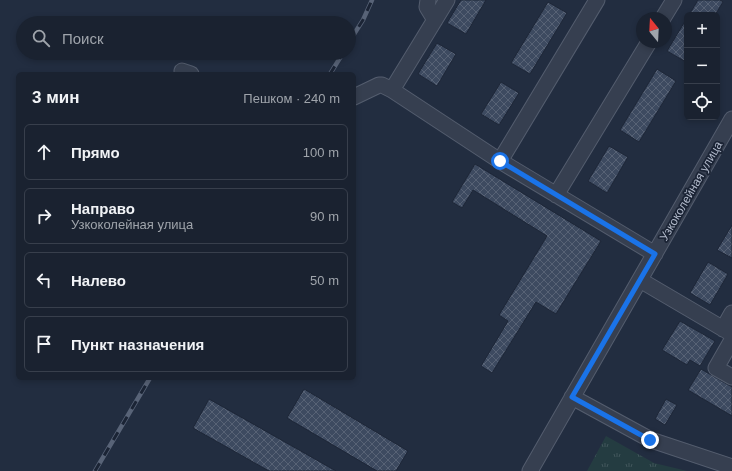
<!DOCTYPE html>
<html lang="ru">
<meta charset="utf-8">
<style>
:root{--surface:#1a2230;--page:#232a38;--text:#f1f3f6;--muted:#9fa4ab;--line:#383f4c}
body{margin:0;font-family:Helvetica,sans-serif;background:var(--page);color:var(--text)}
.controls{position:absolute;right:12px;top:12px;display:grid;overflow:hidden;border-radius:6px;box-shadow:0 2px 6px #0003}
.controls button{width:36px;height:36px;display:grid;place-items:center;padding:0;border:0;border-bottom:1px solid var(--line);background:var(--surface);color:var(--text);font:20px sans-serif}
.compass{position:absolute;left:636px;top:12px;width:36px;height:36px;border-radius:50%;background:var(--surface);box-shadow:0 2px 6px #0003;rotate:342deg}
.stop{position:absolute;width:12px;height:12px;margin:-9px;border:3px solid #1a73e8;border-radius:50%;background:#fff}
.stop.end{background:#1a73e8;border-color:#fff;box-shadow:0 1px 4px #0008}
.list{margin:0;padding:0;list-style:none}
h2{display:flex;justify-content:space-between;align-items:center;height:52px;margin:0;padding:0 16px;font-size:17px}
h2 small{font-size:13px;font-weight:400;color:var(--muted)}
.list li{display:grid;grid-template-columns:26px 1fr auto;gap:12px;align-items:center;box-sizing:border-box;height:56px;margin:0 8px 8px;padding:0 8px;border:1px solid var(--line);border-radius:6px}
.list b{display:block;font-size:15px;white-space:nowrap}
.list p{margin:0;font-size:13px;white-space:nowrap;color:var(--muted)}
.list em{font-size:13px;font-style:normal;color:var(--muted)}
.icon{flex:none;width:22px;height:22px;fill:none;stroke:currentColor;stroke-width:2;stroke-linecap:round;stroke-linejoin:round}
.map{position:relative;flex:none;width:732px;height:471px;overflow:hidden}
.search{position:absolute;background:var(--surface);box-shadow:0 2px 6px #0003;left:16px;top:16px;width:340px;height:44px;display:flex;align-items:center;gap:10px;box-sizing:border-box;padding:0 14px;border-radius:22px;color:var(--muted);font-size:15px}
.panel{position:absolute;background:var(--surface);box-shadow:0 2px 6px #0003;left:16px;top:72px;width:340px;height:308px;border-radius:6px}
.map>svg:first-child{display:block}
.grass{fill:url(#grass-tufts)}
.building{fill:url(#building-cross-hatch);stroke:#1d2637}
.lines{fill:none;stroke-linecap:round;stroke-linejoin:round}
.minor-casing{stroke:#545d6e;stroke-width:17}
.minor{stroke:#363f50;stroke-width:15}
.rail-casing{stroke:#586377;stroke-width:4.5}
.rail{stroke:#1b2435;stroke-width:3;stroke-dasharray:9;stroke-linecap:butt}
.route{stroke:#1a73e8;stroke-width:5}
.labels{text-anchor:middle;stroke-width:3.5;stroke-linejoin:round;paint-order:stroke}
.street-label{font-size:12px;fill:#b2bacb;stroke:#1b2435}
</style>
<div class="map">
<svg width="732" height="471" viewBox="0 0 732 471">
<defs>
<pattern id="grass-tufts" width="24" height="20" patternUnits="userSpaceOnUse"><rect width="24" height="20" fill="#243c41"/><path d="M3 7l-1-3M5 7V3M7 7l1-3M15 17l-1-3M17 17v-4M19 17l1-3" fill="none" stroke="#41565b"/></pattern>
<pattern id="building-cross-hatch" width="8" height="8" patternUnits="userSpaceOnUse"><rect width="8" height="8" fill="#3d4a60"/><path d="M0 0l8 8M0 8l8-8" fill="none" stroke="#576275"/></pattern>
</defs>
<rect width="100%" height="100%" fill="#222d40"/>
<!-- grass -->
<path class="grass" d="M606,436L654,463L687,471H587Z"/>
<!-- building -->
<path class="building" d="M461,0H486L466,34L447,23Z
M698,0H720L723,2L715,15H689Z
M548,2L567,13L530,74L511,63Z
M687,18V60L686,62L667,51Z
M437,43L456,54L437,86L418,74Z
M657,69L676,81L639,142L620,130Z
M501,82L519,93L499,125L481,114Z
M609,146L628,157L607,193L588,181Z
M475,164L601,241L556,314L536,302L492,373L481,366L508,321L499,315L547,236L473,190L462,208L452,202Z
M732,225V258L717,250Z
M708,262L728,274L710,305L690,293Z
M680,321L715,341L700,366L690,360L687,365L662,350Z
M701,369L732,387V416L688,390Z
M304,389L408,451L396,471H377L287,418Z
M209,399L336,471H269L193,428Z
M666,399L677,405L665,425L655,419Z"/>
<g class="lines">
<!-- minor casing -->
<g class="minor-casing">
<path id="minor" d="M428,0L427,7L435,20
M663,18L674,0
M182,71L191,74
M392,90L447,0
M354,97L379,85H382L392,90L500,161L655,254
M500,161L597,0
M556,195L649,42
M640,280L732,334
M723,329L732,313
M732,340L716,368L732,377
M572,397L651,440L732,467
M530,471L732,119"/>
</g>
<!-- minor -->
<use href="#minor" class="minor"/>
<!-- rail casing -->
<g class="rail-casing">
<path id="rail" d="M349,42L363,20L372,0
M330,74L343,53
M95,471L150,378"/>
</g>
<!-- rail -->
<use href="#rail" class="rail"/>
</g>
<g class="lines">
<!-- route -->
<path class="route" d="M500,161L655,254L572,397L650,440"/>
</g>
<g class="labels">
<!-- street labels -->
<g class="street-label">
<text transform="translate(691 191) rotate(-60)" y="4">Узкоколейная улица</text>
</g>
</g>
</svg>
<div class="controls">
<button>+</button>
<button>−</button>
<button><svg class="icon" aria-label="locate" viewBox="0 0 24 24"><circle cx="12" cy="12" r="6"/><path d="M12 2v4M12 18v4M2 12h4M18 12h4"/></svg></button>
</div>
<svg class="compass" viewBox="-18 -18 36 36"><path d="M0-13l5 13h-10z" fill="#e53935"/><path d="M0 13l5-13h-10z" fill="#9fa4ab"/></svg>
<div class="stop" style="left:500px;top:161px"></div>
<div class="stop end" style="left:650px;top:440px"></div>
<div class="search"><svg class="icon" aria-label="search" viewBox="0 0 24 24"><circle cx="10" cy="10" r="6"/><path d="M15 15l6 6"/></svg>Поиск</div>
<section class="panel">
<h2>3 мин<small>Пешком · 240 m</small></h2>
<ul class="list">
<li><svg class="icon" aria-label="ahead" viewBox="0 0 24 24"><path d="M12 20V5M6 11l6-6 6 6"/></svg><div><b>Прямо</b></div><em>100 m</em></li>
<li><svg class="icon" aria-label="right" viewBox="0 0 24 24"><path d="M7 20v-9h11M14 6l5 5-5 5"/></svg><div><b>Направо</b><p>Узкоколейная улица</p></div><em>90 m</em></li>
<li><svg class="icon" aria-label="left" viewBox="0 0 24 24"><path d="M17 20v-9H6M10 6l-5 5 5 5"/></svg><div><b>Налево</b></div><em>50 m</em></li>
<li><svg class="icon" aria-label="arrive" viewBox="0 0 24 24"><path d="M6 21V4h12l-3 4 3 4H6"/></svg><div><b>Пункт назначения</b></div></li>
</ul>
</section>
</div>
